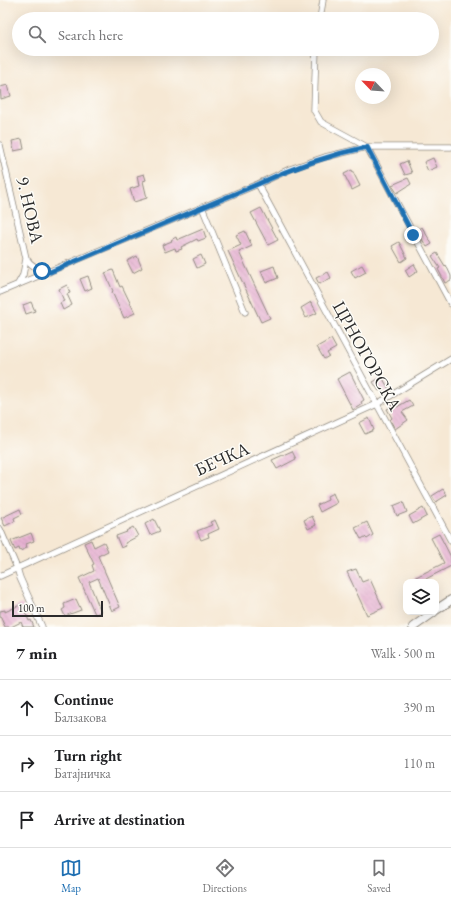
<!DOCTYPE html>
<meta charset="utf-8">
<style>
:root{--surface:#fff;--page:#f6f6f6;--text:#202124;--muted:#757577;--line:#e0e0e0;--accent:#1f6fb2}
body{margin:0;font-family:"EB Garamond",serif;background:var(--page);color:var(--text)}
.controls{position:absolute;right:12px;bottom:12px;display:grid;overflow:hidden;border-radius:8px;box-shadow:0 4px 16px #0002}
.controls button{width:36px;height:36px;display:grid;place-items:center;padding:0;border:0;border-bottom:1px solid var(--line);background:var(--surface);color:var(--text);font:20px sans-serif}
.compass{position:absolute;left:355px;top:68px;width:36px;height:36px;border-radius:50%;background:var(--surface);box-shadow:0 4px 16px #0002;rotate:295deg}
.scale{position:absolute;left:12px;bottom:10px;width:91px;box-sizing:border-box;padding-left:4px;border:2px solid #2b2b2b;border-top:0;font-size:11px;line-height:14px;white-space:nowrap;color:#2b2b2b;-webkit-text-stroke:3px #fdfcf7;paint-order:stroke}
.stop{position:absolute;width:12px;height:12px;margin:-9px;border:3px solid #1f6fb2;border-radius:50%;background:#fff}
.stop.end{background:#1f6fb2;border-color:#fff;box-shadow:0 1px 4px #0008}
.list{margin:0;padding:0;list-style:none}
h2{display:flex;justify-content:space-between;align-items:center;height:52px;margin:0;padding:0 16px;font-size:17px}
h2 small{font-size:13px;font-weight:400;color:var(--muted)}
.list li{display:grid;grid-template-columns:26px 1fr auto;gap:12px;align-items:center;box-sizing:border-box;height:56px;padding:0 16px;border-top:1px solid var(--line)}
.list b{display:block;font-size:15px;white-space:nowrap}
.list p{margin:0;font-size:13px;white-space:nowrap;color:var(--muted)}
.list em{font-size:13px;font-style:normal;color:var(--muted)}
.icon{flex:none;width:22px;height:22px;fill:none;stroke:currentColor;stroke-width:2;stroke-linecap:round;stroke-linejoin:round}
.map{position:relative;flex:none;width:451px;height:627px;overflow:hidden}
.search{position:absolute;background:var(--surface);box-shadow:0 4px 16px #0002;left:12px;right:12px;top:12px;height:44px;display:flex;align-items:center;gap:10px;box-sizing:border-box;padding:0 14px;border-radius:22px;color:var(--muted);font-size:15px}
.sheet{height:220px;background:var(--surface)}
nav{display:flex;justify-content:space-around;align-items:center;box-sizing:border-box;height:56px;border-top:1px solid var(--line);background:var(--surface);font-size:11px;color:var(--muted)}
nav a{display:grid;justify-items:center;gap:2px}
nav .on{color:var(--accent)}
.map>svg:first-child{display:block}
.building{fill:url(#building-back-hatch)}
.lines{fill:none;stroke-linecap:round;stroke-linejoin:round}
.minor-casing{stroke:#908a80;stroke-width:7}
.secondary-casing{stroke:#908a80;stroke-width:10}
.minor{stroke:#fff;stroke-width:5.5}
.secondary{stroke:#fff;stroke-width:8}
.route{stroke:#1f6fb2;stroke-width:5}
.labels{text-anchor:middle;stroke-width:3;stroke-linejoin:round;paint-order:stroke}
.street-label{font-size:18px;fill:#2b2b2b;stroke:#fdfcf7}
</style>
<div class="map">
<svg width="451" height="627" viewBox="0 0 451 627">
<defs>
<pattern id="building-back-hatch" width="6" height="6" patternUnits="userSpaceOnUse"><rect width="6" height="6" fill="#e6b1d1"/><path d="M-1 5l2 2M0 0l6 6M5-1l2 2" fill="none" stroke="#c598b4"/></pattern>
</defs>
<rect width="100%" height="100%" fill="#fdfcf7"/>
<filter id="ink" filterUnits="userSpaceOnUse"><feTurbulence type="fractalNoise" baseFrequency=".025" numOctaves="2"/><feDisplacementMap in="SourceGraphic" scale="8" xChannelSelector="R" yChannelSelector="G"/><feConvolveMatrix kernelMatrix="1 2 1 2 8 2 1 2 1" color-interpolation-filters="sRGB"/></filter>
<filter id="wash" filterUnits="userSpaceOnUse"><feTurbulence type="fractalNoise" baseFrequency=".012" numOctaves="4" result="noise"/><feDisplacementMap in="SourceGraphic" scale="16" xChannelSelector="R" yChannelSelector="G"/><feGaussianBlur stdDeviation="0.9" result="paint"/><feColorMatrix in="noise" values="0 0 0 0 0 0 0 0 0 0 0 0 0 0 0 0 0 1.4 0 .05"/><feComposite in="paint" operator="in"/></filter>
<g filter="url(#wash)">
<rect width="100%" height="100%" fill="#f6e8d4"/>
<g id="blocks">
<!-- building -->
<path class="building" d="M8,85L11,96L1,99L0,87Z
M22,139L24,149L14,151L12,141Z
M433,158L437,167L428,171L424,162Z
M407,161L412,173L405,175L400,164Z
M352,170L360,186L352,190L344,174Z
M144,174L146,180L143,181L147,198L134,202L130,189L139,186L137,176Z
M408,178L411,184L397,193L392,185Z
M261,208L278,240L268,245L251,213Z
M422,227L432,244L427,247L416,230Z
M203,229L206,238L198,241L197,239L181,247L182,249L176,251L175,248L165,252L162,245L172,241L171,240L176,237L177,240Z
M245,231L252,246L239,252L270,318L261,322L228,251L241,245L236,235Z
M399,242L407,258L401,262L392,246Z
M437,253L445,266L446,265L451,276V280L445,283L438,269L440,268L432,256Z
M201,255L205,264L197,268L193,259Z
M137,256L142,268L133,273L127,261Z
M414,264L418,271L409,277L405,270Z
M362,265L366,272L355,278L351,271Z
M274,266L278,278L266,283L261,271Z
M113,270L120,287L122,286L135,313L124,318L112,292L113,291L105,273Z
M328,272L331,278L319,284L316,278Z
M88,276L92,288L85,291L80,279Z
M67,285L70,293L67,294L72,305L63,310L60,303L64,301L59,289Z
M31,302L35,311L26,314L23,305Z
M311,302L317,313L306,318L301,308Z
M331,339L336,348L327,353L329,356L324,359L317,347Z
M350,372L364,400L361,402L362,404L353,410L337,379Z
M382,377L390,391L384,394L382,389L379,391L373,382Z
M409,400L413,406L402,412L408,420L395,429L390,420L392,418L387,409L395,404L397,407Z
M369,418L374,430L365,434L359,423Z
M292,451L296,459L277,469L272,460Z
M443,489L447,495L436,502L432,496Z
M333,493L337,503L320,512L317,505L328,500L327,496Z
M403,502L407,512L397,516L393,506Z
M423,508L427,516L413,524L409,516Z
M20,509L22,514L14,518L15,521L5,526L1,518Z
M312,516L316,525L308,529L304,520Z
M154,519L160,531L150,535L145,524Z
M215,520L219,529L208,534L209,537L201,540L197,531L212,525L210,522Z
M367,522L373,535L367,539L365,537L361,539L355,528Z
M133,527L138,536L125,543L126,546L121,548L116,536L127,532L126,531Z
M31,533L34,541L26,544L27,548L20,551L19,548L15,550L11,541Z
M439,534L451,557V566L420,582H416L414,578L444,563L431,538Z
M91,540L94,547L104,542L108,551L98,556L120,607L112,611L98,578L89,582L101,612L95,614L79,578L94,571L92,565L94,564L84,543Z
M356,569L362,582L370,579L383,608L367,615L347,572Z
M76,599L81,610L65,616L62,610L65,608L64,604Z
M22,604L29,621L31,620L34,627H23L21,622L11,627H5L0,616V611L5,610V612Z"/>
</g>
</g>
<g filter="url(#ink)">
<use href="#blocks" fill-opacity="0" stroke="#908a80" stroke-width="1"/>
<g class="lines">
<!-- minor casing -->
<g class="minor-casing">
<path id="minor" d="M320,19L323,0
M316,49L314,110L321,122L367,147L451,304
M0,145L26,258C31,267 40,270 49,272
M258,184L451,541
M202,207L245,312
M18,284L23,275L26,259
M0,292L258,184L290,169L325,157L367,147H451
M0,529L17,568L20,578L42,627
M0,576L377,404L451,359"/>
</g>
<!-- secondary casing -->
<g class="secondary-casing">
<path id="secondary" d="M436,610L451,600
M413,627L434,612"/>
</g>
<!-- minor -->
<use href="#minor" class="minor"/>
<!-- secondary -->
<use href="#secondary" class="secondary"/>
</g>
</g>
<g class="lines" filter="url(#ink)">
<!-- route -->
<path class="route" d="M42,271L50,272L258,184C294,167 329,155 367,147L413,235"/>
</g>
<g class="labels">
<!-- street labels -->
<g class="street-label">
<text transform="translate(30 210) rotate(77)" y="6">9. НОВА</text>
<text transform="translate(367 356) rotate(61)" y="6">ЦРНОГОРСКА</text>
<text transform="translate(222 459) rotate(-24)" y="6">БЕЧКА</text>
</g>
</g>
</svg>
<div class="controls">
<button><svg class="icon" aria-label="layers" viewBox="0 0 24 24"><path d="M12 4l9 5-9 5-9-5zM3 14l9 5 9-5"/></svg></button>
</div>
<svg class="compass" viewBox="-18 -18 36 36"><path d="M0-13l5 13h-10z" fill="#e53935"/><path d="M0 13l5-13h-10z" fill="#757577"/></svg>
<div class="scale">100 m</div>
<div class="stop" style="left:42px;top:271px"></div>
<div class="stop end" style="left:413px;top:235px"></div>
<div class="search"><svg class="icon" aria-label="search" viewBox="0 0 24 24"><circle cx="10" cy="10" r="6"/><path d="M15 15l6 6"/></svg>Search here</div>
</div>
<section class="sheet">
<h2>7 min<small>Walk · 500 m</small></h2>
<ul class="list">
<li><svg class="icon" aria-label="ahead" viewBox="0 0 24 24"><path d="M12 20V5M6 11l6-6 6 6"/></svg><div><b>Continue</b><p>Балзакова</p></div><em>390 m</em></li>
<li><svg class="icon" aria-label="right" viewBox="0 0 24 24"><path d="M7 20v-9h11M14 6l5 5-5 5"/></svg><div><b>Turn right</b><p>Батајничка</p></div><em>110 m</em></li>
<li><svg class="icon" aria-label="arrive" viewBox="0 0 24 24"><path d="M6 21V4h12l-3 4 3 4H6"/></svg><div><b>Arrive at destination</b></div></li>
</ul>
</section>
<nav>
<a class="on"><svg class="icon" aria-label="map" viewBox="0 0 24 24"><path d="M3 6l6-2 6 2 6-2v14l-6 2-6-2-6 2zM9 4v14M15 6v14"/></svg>Map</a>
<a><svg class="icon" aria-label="directions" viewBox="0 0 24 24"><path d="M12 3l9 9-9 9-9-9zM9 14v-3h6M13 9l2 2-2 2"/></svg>Directions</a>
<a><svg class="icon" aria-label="saved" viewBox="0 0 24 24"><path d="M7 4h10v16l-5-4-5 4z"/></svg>Saved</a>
</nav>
